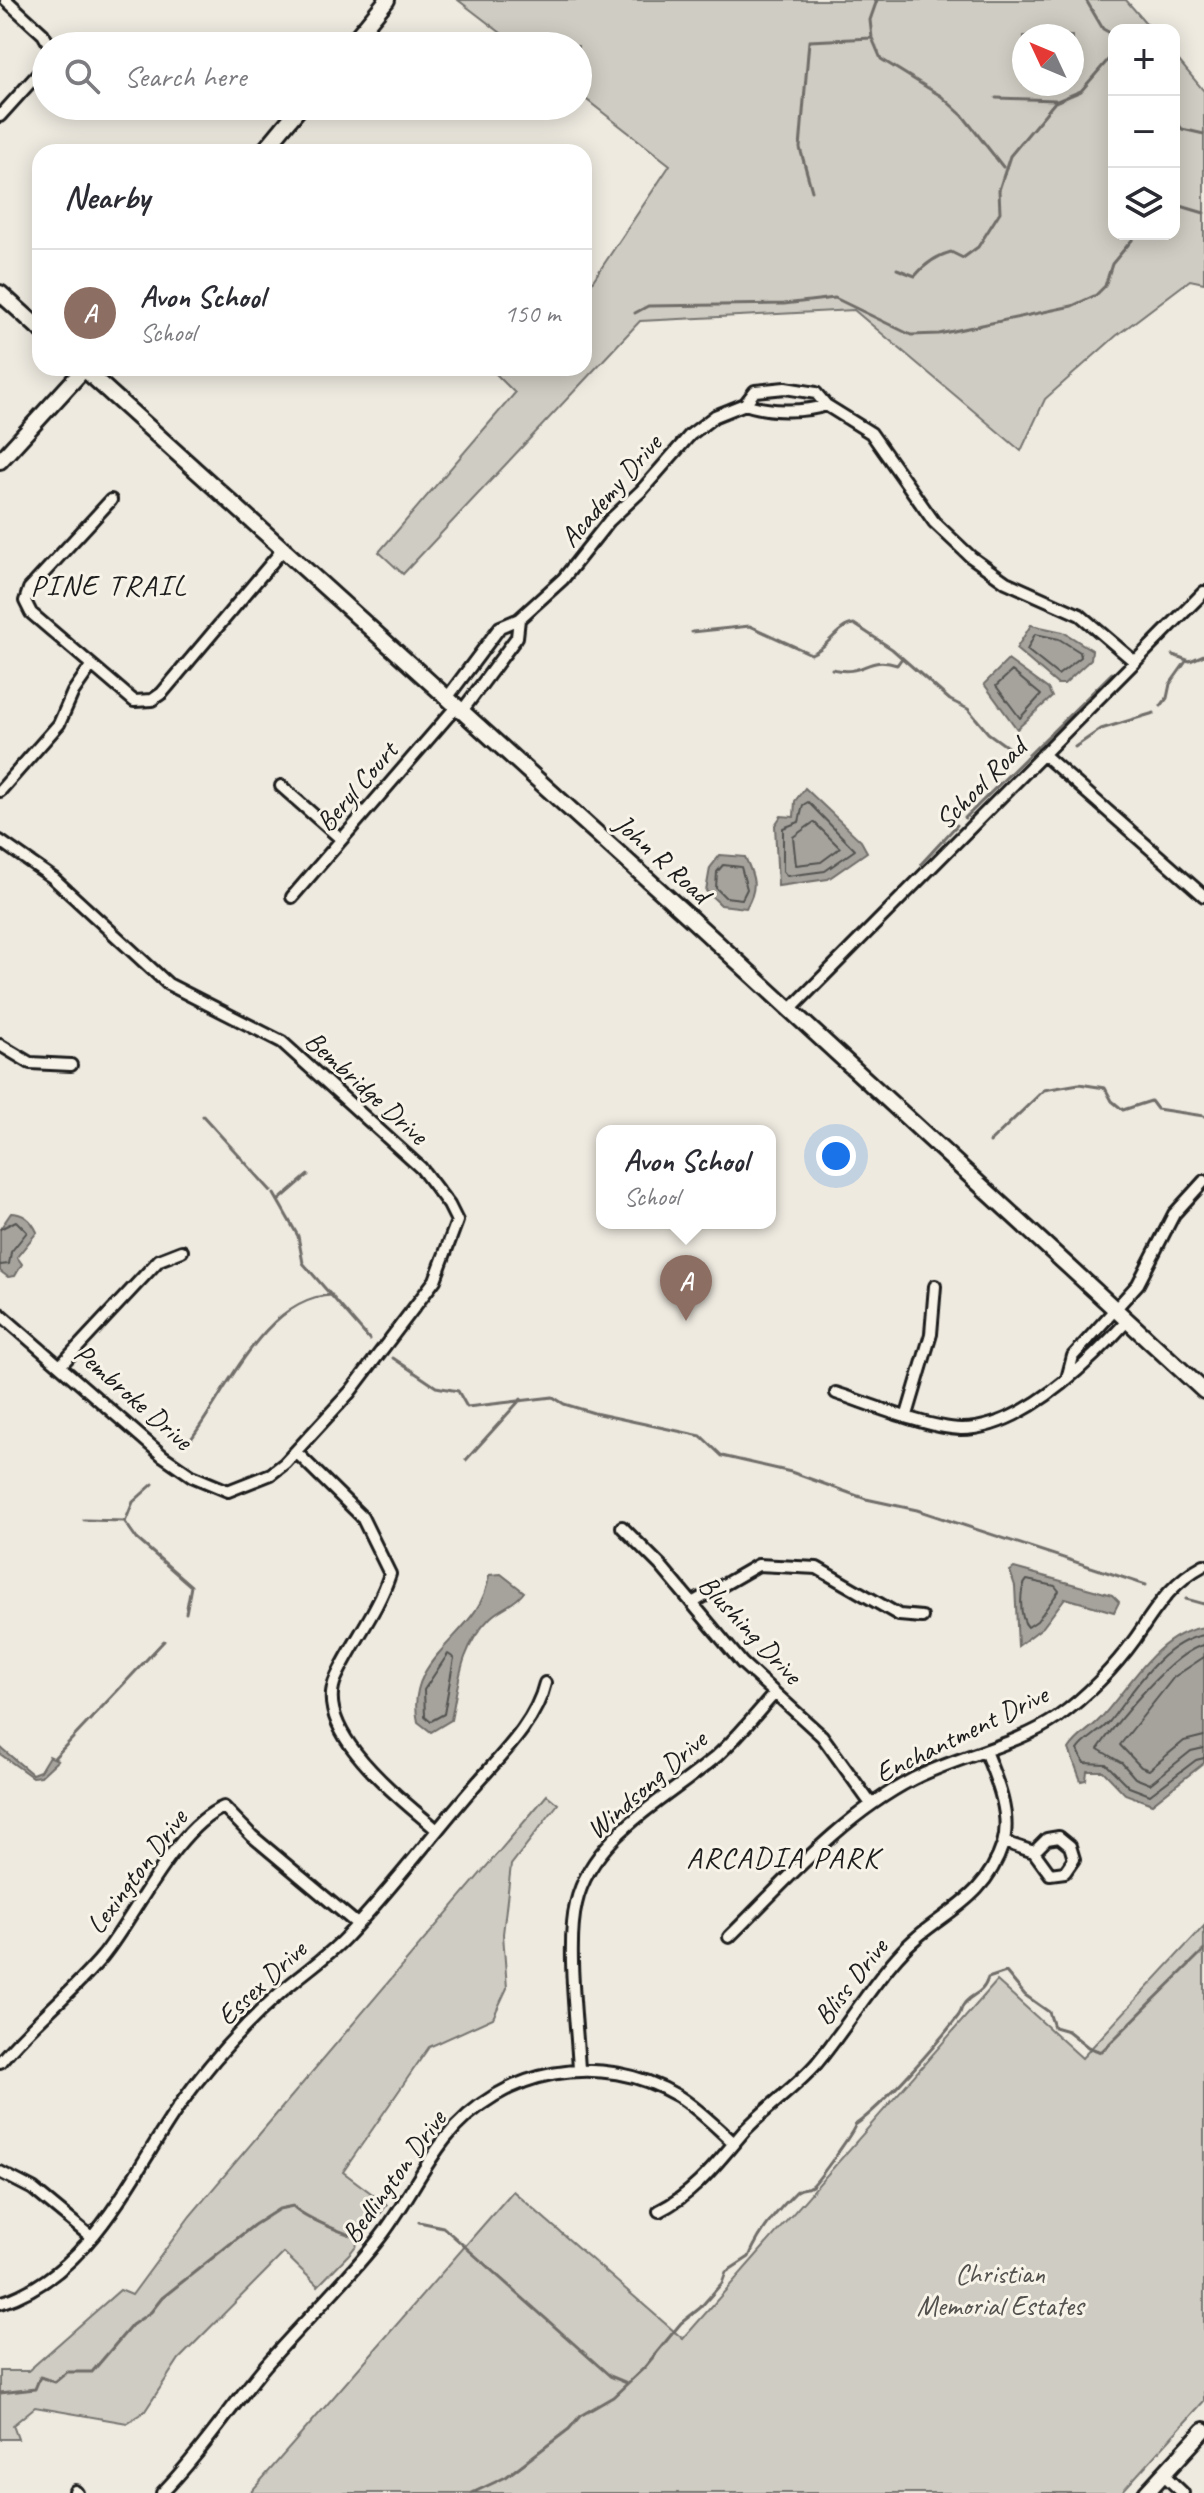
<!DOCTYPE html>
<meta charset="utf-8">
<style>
:root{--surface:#fff;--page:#f2f2f3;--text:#2b2b33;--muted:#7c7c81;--line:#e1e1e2;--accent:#1a73e8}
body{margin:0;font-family:Caveat,sans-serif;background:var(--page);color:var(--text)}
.controls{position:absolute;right:24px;top:24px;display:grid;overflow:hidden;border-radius:16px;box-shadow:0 4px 20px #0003}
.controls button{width:72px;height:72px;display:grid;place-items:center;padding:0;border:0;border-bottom:2px solid var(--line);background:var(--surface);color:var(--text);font:40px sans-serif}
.compass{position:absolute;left:1012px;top:24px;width:72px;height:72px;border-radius:50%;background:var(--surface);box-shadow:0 4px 20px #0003;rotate:314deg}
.you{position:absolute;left:836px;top:1156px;width:28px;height:28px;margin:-20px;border:6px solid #fff;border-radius:50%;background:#1a73e8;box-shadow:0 0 0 12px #1a73e833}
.badge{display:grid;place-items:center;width:52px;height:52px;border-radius:50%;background:var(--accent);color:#fff;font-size:26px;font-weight:700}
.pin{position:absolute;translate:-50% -66px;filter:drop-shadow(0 2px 4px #0008)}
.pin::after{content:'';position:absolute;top:42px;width:28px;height:24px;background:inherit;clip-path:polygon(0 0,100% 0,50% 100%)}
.popup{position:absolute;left:596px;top:1125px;width:180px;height:104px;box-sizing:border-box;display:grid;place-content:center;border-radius:16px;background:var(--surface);filter:drop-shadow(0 2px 6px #0005);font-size:26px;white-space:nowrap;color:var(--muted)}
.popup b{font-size:30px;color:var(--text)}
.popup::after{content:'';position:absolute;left:50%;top:100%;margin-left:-16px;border:16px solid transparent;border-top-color:var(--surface)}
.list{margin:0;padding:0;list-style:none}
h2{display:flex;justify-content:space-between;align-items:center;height:104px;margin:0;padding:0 32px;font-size:34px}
h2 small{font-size:26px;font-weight:400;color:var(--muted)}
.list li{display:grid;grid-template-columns:52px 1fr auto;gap:24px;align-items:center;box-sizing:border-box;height:128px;padding:0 32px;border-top:2px solid var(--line)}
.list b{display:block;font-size:30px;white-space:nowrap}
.list p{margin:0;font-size:26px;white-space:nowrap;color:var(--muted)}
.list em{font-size:26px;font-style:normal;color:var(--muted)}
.icon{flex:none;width:44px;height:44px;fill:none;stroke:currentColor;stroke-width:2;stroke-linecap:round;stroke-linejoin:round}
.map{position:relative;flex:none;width:1204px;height:2493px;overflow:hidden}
.search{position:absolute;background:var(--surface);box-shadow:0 4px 20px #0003;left:32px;top:32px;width:560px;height:88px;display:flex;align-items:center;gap:20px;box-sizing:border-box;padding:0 28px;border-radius:44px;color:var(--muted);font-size:30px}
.panel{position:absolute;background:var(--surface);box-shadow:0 4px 20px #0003;left:32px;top:144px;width:560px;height:232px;border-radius:24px}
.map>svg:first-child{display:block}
.green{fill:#cfccc3;stroke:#767470;stroke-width:2;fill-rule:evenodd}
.water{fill:#a6a39d;stroke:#6f6d69;stroke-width:2}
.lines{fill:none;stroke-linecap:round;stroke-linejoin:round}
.shore{stroke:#535250;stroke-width:2}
.stream{stroke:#6f6d69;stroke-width:3}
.street-casing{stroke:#1c1c1c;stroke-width:16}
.secondary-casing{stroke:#1c1c1c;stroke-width:20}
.street{stroke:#f7f3e8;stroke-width:10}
.secondary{stroke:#f7f3e8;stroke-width:14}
.labels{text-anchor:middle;stroke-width:6;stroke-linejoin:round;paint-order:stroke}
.street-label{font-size:28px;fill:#1c1c1c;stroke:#f7f3e8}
.park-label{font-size:28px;fill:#52514e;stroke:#f7f3e8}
.neighbourhood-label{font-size:30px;letter-spacing:2px;fill:#1c1c1c;stroke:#f7f3e8}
</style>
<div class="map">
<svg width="1204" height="2493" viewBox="0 0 1204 2493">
<rect width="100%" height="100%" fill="#eeeae0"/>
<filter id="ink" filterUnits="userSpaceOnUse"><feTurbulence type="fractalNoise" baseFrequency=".0125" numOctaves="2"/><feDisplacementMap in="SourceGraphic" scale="16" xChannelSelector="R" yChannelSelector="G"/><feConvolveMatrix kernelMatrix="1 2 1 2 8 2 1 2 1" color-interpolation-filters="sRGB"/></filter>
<g filter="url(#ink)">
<!-- green -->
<path class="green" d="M458,0H1126L1152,30H1114V234H1174V55L1204,91V283L1190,280L1116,336L1045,399L1021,451L854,310L640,321L403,574L379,552L515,393L490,368H584V277L592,282L670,165L578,93V46H518ZM1024,36H1072V84H1024Z
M547,1795L558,1804L511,1865L503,1934L507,1988L493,2018L429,2047L343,2172L387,2205L351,2252L318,2286L284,2253L179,2359L145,2411L127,2423L35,2407L13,2425L18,2439H0V2371H28L120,2290L132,2295L190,2216Z
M1204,1926V2401L1121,2493H250L513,2191L683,2339L997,1981L1082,2058Z"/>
<!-- water -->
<path class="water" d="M1031,625L1063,632L1092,650L1091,659L1064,684H1057L1016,649Z
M1008,660L1048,689L1052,697L1017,729L984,684Z
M805,788L861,841L867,852L828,879L778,886L775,825L781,816L794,817L795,801Z
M720,855L745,857C755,878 758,888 746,908L721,905L706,891L710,868Z
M11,1213C24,1213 32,1221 37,1232L17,1257L22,1264L15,1276L8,1277L0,1271V1229Z
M1014,1568L1112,1595L1119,1602L1114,1612L1065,1598L1043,1627L1018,1646L1015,1586L1010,1571Z
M501,1574L524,1592C515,1605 501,1607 490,1618C460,1648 459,1681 451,1720L431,1732L418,1722C403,1653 482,1637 489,1575Z
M1204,1627V1763L1152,1804L1125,1794L1103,1771H1087L1086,1780L1081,1781L1069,1749C1077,1736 1090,1730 1100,1719C1130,1687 1156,1634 1204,1627Z
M0,1747L32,1774L40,1771L49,1756L58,1760L41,1776L32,1777L0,1754Z"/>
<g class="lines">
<!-- shore -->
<path class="shore" d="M1035,634L1059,639L1080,652L1081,657L1058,675L1027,650Z
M1012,671L1041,695L1020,718L996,686Z
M808,802L855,850L825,871L787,876L783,871V828L799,822L803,805Z
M814,822L840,848L821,862L796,865L793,837Z
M723,865L741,867L747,889L742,899L725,897L716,888L717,872Z
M0,1229L16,1221L27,1232L11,1252L9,1264L0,1265
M1027,1580L1055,1586L1059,1591L1037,1621L1028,1627C1019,1618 1019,1588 1027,1580Z
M1204,1635C1162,1642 1134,1690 1110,1721C1101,1732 1085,1739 1078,1750L1084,1763L1106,1764L1129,1787L1150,1795L1196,1760L1204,1758
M1204,1645C1173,1651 1116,1723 1098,1749L1122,1763L1135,1778L1150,1784L1191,1751L1204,1748
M448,1654L454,1658L444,1714L431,1721L425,1716L424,1690Z
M1204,1657L1174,1677L1120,1745L1141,1767L1149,1770L1184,1741L1204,1736"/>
<!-- stream -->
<path class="stream" d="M877,0L870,20L872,38L881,59L941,96L963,116L1003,167
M1086,0L1103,29L1114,35
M996,98L1055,100
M1174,119L1182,129L1204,134
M812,191L800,148L809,41L872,38
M1174,204L1204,213
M897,269L915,276C925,264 936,256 951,252L963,258L978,247L1000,212L999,190L1010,156L1055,102L1081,91L1114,53
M635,313L648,306L784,304L835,298L911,335L939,334L1072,306L1096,295L1105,286L1112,264L1137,234
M692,632L750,626L811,654C827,649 838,625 854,624L892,649L950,700L968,709L988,733L1013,751
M1173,655L1190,661L1204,655
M832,669C865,677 866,655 897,665L902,658
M1161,706L1167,698L1170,684L1187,660
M1075,747L1101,729L1154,713
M965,818L1112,673
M921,864L957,825
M203,1116L271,1191
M990,1142L1044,1090L1079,1084L1105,1088L1112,1101L1123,1110L1151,1101L1157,1109L1204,1116
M274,1194L298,1236L303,1263L370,1340
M278,1201L308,1175
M393,1358L436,1387L458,1391L467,1407L553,1397L564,1404L594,1413L701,1436L722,1456L791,1472L866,1499L917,1510L1146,1585
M188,1443C225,1396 263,1298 332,1295
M466,1460L521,1399
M153,1484L133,1502L125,1522L137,1539L191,1586L186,1613
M84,1520L125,1521
M1186,1599L1204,1604
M55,1757L164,1641
M419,2222L443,2227L610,2376L627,2383
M0,2393L35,2389L40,2377L55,2382L67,2372H92L132,2325L151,2312L162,2298L254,2225L279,2209L293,2206C303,2217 342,2233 358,2237
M472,2493L506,2477L569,2429L580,2416L613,2397L644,2368L681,2323L700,2308L722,2283L726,2272L749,2257C758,2234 777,2211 795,2193C800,2187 806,2190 812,2186C818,2181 855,2130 855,2125C883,2106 938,2043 959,2015C961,2012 961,2007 964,2004C973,1992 982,1996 988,1978L1006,1972L1025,1995L1049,2012L1054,2027L1068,2031L1088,2047L1101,2052L1204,1950"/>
<!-- street casing -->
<g class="street-casing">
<path id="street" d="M6,0L43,34L50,46
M0,116L46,65
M745,404C768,412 803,413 826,405
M111,500L29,589L25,601L31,613L134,701L152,700L162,693L285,547
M447,698L500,627L519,619L563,579L609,521L641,491L690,435L715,416L745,404L755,391L785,388L816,393L826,405L871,433L934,522L971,557L1006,582L1080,615L1135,662
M462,711L517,637L519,619
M1043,754L1204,896
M281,786L341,839
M0,791L59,724L73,692L91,666
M0,841L53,878L168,984L282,1042L421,1168L449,1205L457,1221L435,1280L350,1392L285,1463L271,1474L228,1491L192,1476L163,1456L0,1314
M292,897L456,707
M791,1009L1204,592
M0,1045L30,1063L71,1065
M61,1365L159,1260L182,1251
M1068,1375L1073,1356L1138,1284L1174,1214L1204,1181
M836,1393C869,1404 928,1428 961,1429C1022,1429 1088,1364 1127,1321
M907,1415L931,1334L935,1286
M296,1452L362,1517L390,1574C378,1611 352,1643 336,1678C311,1732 403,1800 437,1830
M622,1527L661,1566L742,1663L822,1736L871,1804
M692,1603L758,1565L817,1568L899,1615L922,1617
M1004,1842L1034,1852L1050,1874L1065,1872L1074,1859L1070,1846L1059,1837L1047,1839L1034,1852
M729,1937C787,1880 840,1817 913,1779C960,1755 1014,1747 1058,1717C1086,1697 1115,1667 1135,1639C1156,1609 1170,1583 1204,1565
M0,2062C32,2023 71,1994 102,1957C135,1917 175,1827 224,1807L252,1836L357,1924
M579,2070C577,2025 566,1945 576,1904C591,1836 667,1799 717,1756C738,1737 756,1714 775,1693
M0,2172L33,2189L90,2236
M659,2211C697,2192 718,2161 746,2129C768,2106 796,2087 817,2063C845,2029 868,1990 897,1957C934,1913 983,1906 1003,1844C1012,1815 996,1778 985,1751
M0,2303C90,2275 130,2177 179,2106C208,2065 243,2026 280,1993C301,1974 325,1959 345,1938C389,1892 428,1840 470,1791C498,1758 535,1725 545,1683
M1163,2474L1183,2493
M75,2491L77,2493
M162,2493C200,2454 230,2408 265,2366C302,2323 343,2285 378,2240C403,2209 420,2171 445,2139C501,2068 601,2050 678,2096C699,2109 716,2127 734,2143"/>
</g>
<!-- secondary casing -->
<g class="secondary-casing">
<path id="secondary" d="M349,46L387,0
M263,152L301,106
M0,293L40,329
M83,368L688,916L1204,1391
M0,461L85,368
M1146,2493L1204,2430"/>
</g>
<!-- street -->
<use href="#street" class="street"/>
<!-- secondary -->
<use href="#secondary" class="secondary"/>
</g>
</g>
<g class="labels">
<!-- street labels -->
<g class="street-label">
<text transform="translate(610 490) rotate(-49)" y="10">Academy Drive</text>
<text transform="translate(980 783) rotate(-45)" y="10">School Road</text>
<text transform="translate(356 786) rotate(-49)" y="10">Beryl Court</text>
<text transform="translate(663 858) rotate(42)" y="10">John R Road</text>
<text transform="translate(367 1087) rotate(42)" y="10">Bembridge Drive</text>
<text transform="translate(134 1396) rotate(41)" y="10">Pembroke Drive</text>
<text transform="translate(751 1629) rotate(47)" y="10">Blushing Drive</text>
<text transform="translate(961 1733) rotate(-26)" y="10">Enchantment Drive</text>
<text transform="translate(646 1784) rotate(-41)" y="10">Windsong Drive</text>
<text transform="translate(136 1871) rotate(-53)" y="10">Lexington Drive</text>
<text transform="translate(850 1981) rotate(-52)" y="10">Bliss Drive</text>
<text transform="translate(261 1982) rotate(-43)" y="10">Essex Drive</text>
<text transform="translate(393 2176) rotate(-54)" y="10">Bedlington Drive</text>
</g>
<!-- park labels -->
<g class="park-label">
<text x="1000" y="2283">Christian<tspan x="1000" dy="32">Memorial Estates</tspan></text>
</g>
<!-- neighbourhood labels -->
<g class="neighbourhood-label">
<text x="109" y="595">PINE TRAIL</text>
<text x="783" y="1867">ARCADIA PARK</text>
</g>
</g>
</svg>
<div class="controls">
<button>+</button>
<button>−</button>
<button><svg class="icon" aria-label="layers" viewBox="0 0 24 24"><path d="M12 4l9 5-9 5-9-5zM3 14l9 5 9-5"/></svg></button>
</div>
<svg class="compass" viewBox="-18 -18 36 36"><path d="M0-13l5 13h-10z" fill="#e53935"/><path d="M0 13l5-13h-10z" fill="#7c7c81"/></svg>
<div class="you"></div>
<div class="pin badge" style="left:686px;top:1321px;background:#8d6e63">A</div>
<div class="popup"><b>Avon School</b>School</div>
<div class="search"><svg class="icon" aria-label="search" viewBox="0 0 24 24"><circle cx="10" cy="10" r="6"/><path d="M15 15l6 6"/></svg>Search here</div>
<section class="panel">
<h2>Nearby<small></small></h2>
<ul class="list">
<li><span class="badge" style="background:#8d6e63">A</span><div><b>Avon School</b><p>School</p></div><em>150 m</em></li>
</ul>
</section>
</div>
